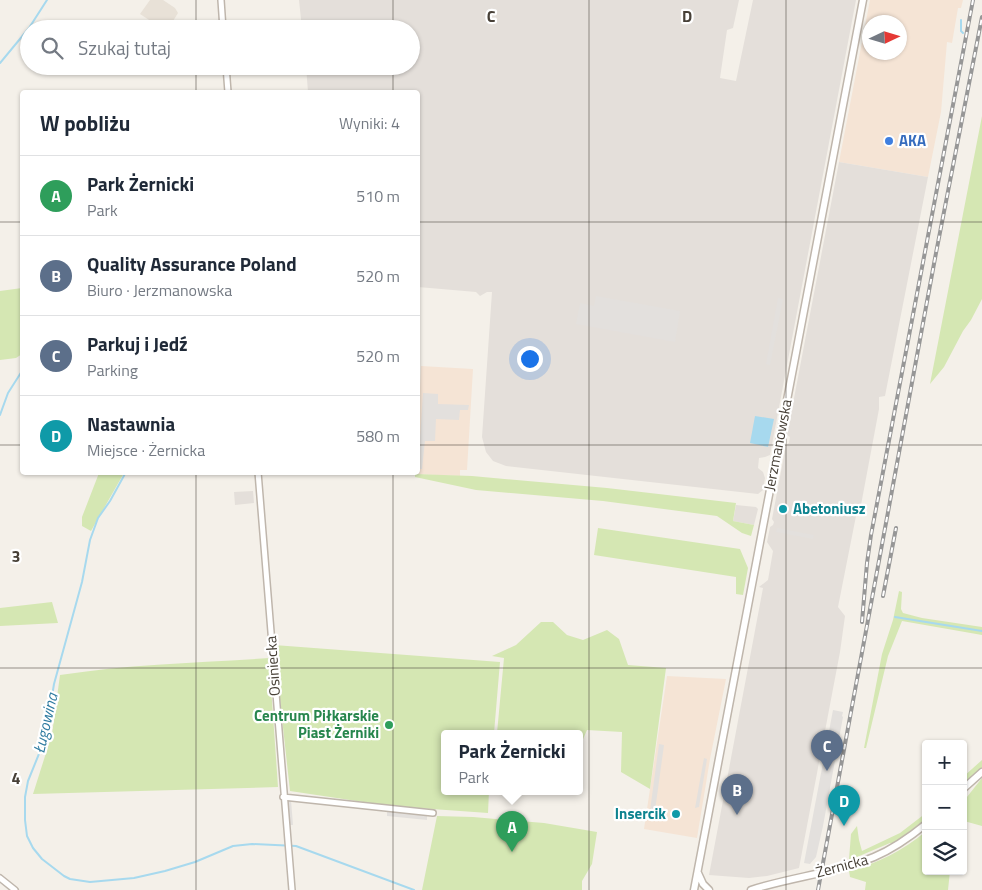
<!DOCTYPE html>
<html lang="pl">
<meta charset="utf-8">
<style>
:root{--surface:#fff;--page:#f6f6f7;--text:#1f2937;--muted:#747a83;--line:#e0e1e3;--accent:#0b8043}
body{margin:0;font-family:"Titillium Web",sans-serif;background:var(--page);color:var(--text)}
.controls{position:absolute;right:15px;bottom:15px;display:grid;overflow:hidden;border-radius:5px;box-shadow:0 1px 4px #0004}
.controls button{width:45px;height:45px;display:grid;place-items:center;padding:0;border:0;border-bottom:1px solid var(--line);background:var(--surface);color:var(--text);font:25px sans-serif}
.compass{position:absolute;left:862px;top:15px;width:45px;height:45px;border-radius:50%;background:var(--surface);box-shadow:0 1px 4px #0004;rotate:86deg}
.you{position:absolute;left:529px;top:358px;width:18px;height:18px;margin:-12px;border:4px solid #fff;border-radius:50%;background:#1a73e8;box-shadow:0 0 0 8px #1a73e833}
.badge{display:grid;place-items:center;width:32px;height:32px;border-radius:50%;background:var(--accent);color:#fff;font-size:16px;font-weight:700}
.pin{position:absolute;translate:-50% -41px;filter:drop-shadow(0 1px 2px #0008)}
.pin::after{content:'';position:absolute;top:26px;width:18px;height:15px;background:inherit;clip-path:polygon(0 0,100% 0,50% 100%)}
.popup{position:absolute;left:441px;top:730px;width:142px;height:65px;box-sizing:border-box;display:grid;place-content:center;border-radius:5px;background:var(--surface);filter:drop-shadow(0 1px 4px #0005);font-size:16px;white-space:nowrap;color:var(--muted)}
.popup b{font-size:19px;color:var(--text)}
.popup::after{content:'';position:absolute;left:50%;top:100%;margin-left:-10px;border:10px solid transparent;border-top-color:var(--surface)}
.list{margin:0;padding:0;list-style:none}
h2{display:flex;justify-content:space-between;align-items:center;height:65px;margin:0;padding:0 20px;font-size:21px}
h2 small{font-size:16px;font-weight:400;color:var(--muted)}
.list li{display:grid;grid-template-columns:32px 1fr auto;gap:15px;align-items:center;box-sizing:border-box;height:80px;padding:0 20px;border-top:1px solid var(--line)}
.list b{display:block;font-size:19px;white-space:nowrap}
.list p{margin:0;font-size:16px;white-space:nowrap;color:var(--muted)}
.list em{font-size:16px;font-style:normal;color:var(--muted)}
.icon{flex:none;width:28px;height:28px;fill:none;stroke:currentColor;stroke-width:2;stroke-linecap:round;stroke-linejoin:round}
.map{position:relative;flex:none;width:982px;height:890px;overflow:hidden}
.search{position:absolute;background:var(--surface);box-shadow:0 1px 4px #0004;left:20px;top:20px;width:400px;height:55px;display:flex;align-items:center;gap:12px;box-sizing:border-box;padding:0 18px;border-radius:28px;color:var(--muted);font-size:19px}
.panel{position:absolute;background:var(--surface);box-shadow:0 1px 4px #0004;left:20px;top:90px;width:400px;height:385px;border-radius:5px}
.map>svg:first-child{display:block}
.residential{fill:#e8e1d7}
.commercial{fill:#f5e4d5;fill-rule:evenodd}
.industrial{fill:#e4dfda}
.green{fill:#d5e7b3}
.parking{fill:#e3e0dd}
.water{fill:#a7d9ee}
.lines{fill:none;stroke-linecap:round;stroke-linejoin:round}
.stream{stroke:#a7d9ee;stroke-width:2}
.minor-casing{stroke:#bfb6ac;stroke-width:8}
.tertiary-casing{stroke:#bfb6ac;stroke-width:9}
.minor{stroke:#fff;stroke-width:5}
.tertiary{stroke:#fff;stroke-width:6}
.rail-casing{stroke:#979797;stroke-width:4}
.rail{stroke:#fff;stroke-width:2;stroke-dasharray:5.5;stroke-linecap:butt}
.grid{fill:none;stroke:#474037;stroke-width:1;stroke-opacity:0.55}
.shop-dot{fill:#3f7fe0;stroke:#fff;stroke-width:2}
.culture-dot{fill:#0f9aa8;stroke:#fff;stroke-width:2}
.leisure-dot{fill:#2e9e5b;stroke:#fff;stroke-width:2}
.labels{text-anchor:middle;stroke-width:4.5;stroke-linejoin:round;paint-order:stroke}
.shop-label{font-size:15px;font-weight:bold;fill:#366cbe;stroke:#fff;text-anchor:start}
.street-label{font-size:15px;fill:#474037;stroke:#fff}
.culture-label{font-size:15px;font-weight:bold;fill:#0d838f;stroke:#fff;text-anchor:start}
.leisure-label{font-size:15px;font-weight:bold;fill:#27864d;stroke:#fff;text-anchor:end}
.water-label{font-size:16px;font-style:italic;fill:#307ca1;stroke:#fff}
.grid-label{font-size:16px;text-anchor:middle;font-weight:bold;fill:#474037;stroke:#fff;stroke-width:4.5;stroke-linejoin:round;paint-order:stroke}
</style>
<div class="map">
<svg width="982" height="890" viewBox="0 0 982 890">
<rect width="100%" height="100%" fill="#f4f0e9"/>
<!-- residential -->
<path class="residential" d="M150,0H163L175,8L178,13L168,29H163L140,14Z"/>
<!-- commercial -->
<path class="commercial" d="M870,0H963L961,8H958L952,43L947,42L941,112L928,177L839,162ZM870,22H900V52H870Z
M421,366L473,369L467,470H460V476L415,474L418,472V432Z
M667,676L726,679L710,759L697,838L644,829Z"/>
<!-- industrial -->
<path class="industrial" d="M299,0H739L733,28L727,30L720,78L736,81L753,0H856L770,455L765,457L759,458L758,468L763,472L765,478L763,490L758,494L506,466L493,461L486,452L482,437L492,292H487L480,296L476,292L418,287V92H308L306,66H411V29H302Z
M839,162L928,177L885,396L879,397V409L861,505L856,516L838,607L845,616L840,652L799,868L767,876L749,878L709,875L763,588L759,587L768,580L773,551L767,542L770,527L773,525L774,522L772,519L786,445L789,443L790,437L787,435Z
M253,491L254,503L235,505L234,492Z
M736,505L756,507L758,509L754,525L733,521Z"/>
<!-- green -->
<path class="green" d="M982,116V299L971,320L963,331L944,367L930,384Z
M22,288V354L16,358L0,360V291Z
M99,473H124L91,531L82,526V517Z
M415,474L472,476L607,488L736,503L733,521L754,525L751,536L742,533L717,516L603,501L476,490L415,477Z
M598,528L740,549L748,568L743,595L736,594V577L594,555Z
M899,591L902,592L901,609L903,613L922,618L982,627V635L902,621L888,656L866,748H864L882,654L893,620Z
M52,602L58,623L0,626V608Z
M541,622H553L567,635L583,640L607,630L619,639L628,665L666,668L650,789L621,772L622,732L587,730L580,746V733H497L504,658L492,656L516,645Z
M274,645L500,662L494,733H444V791H489L488,813L390,806L290,791Z
M269,658L278,787L33,794L52,734L60,675C129,664 199,663 269,658Z
M982,760V768L963,785V777Z
M982,778V826L964,821L963,802Z
M926,813V819L893,844L890,843L850,860L849,859L851,834L857,826L859,840L862,851L900,833Z
M437,816L473,817L544,823L597,832L592,864L582,881V890H422Z
M926,831V871H950L948,890H865L866,882L850,877L849,871C878,863 903,851 926,831Z"/>
<!-- parking -->
<path class="parking" d="M596,296L680,311L675,342L576,324L580,303L594,306Z
M778,298L783,299L770,365L766,364Z
M423,393L438,394V404L469,405L468,410H460L459,420L436,419L435,441H425L422,469H418Z
M777,528L814,535L813,539L776,532Z
M833,710L843,712L842,716L843,717L823,826L816,857L810,864L804,863Z
M659,744L664,745L654,818H649Z
M704,758L707,759L699,807L695,808Z
M289,800H291L293,825H289L287,802Z
M387,811L427,815V820L387,816Z"/>
<!-- water -->
<path class="water" d="M755,416L774,419L768,447L750,443Z"/>
<g class="lines">
<!-- stream -->
<path class="stream" d="M961,20V31L963,33
M0,63L29,28L47,0
M0,415L8,393L22,371
M126,472L110,501L98,518L90,540L82,582L54,684L45,739L28,781L25,797V820L27,836L33,848L42,859L64,876L70,879L90,882L134,878L165,871L195,862L233,846L252,844L296,846L414,890
M895,617L982,631"/>
<!-- minor casing -->
<g class="minor-casing">
<path id="minor" d="M221,0L223,29
M226,66L228,92
M258,472L292,890
M283,797L433,813
M0,878L15,890"/>
</g>
<!-- tertiary casing -->
<g class="tertiary-casing">
<path id="tertiary" d="M963,789L982,772
M698,873L703,884L709,890
M694,890L863,0
M751,890C791,877 835,873 874,857C893,849 910,837 926,824"/>
</g>
<!-- minor -->
<use href="#minor" class="minor"/>
<!-- tertiary -->
<use href="#tertiary" class="tertiary"/>
<!-- rail casing -->
<g class="rail-casing">
<path id="rail" d="M883,596L896,528
M862,622L867,563L871,535L973,0
M818,890L936,253L982,17"/>
</g>
<!-- rail -->
<use href="#rail" class="rail"/>
</g>
<!-- grid -->
<path class="grid" d="M196,0V29M393,0V29M589,0V890M786,0V890M196,66V92M393,66V92M0,222H22M418,222H982M0,445H22M418,445H982M196,472V890M393,472V890M0,668H982"/>
<!-- markers -->
<circle class="shop-dot" cx="889" cy="141" r="5"/>
<g class="culture-dot">
<circle cx="783" cy="509" r="5"/>
<circle cx="676" cy="814" r="5"/>
</g>
<circle class="leisure-dot" cx="389" cy="725" r="5"/>
<g class="labels">
<!-- shop labels -->
<g class="shop-label">
<text x="899" y="146">AKA</text>
</g>
<!-- street labels -->
<g class="street-label">
<text transform="translate(778 445) rotate(-79)" y="5">Jerzmanowska</text>
<text transform="translate(273 666) rotate(-94)" y="5">Osiniecka</text>
<text transform="translate(842 866) rotate(-15)" y="5">Żernicka</text>
</g>
<!-- culture labels -->
<g class="culture-label">
<text x="793" y="514">Abetoniusz</text>
<text x="666" y="819" text-anchor="end">Insercik</text>
</g>
<!-- leisure labels -->
<g class="leisure-label">
<text x="379" y="721">Centrum Piłkarskie<tspan x="379" dy="17">Piast Żerniki</tspan></text>
</g>
<!-- water labels -->
<g class="water-label">
<text transform="translate(45 723) rotate(-77)" y="6">Ługowina</text>
</g>
</g>
<g class="grid-label">
<text x="491" y="22">C</text>
<text x="687" y="22">D</text>
<text x="16" y="562">3</text>
<text x="16" y="784">4</text>
</g>
</svg>
<div class="controls">
<button>+</button>
<button>−</button>
<button><svg class="icon" aria-label="layers" viewBox="0 0 24 24"><path d="M12 4l9 5-9 5-9-5zM3 14l9 5 9-5"/></svg></button>
</div>
<svg class="compass" viewBox="-18 -18 36 36"><path d="M0-13l5 13h-10z" fill="#e53935"/><path d="M0 13l5-13h-10z" fill="#747a83"/></svg>
<div class="you"></div>
<div class="pin badge" style="left:512px;top:852px;background:#2e9e5b">A</div>
<div class="popup"><b>Park Żernicki</b>Park</div>
<div class="pin badge" style="left:737px;top:815px;background:#5c6f8a">B</div>
<div class="pin badge" style="left:827px;top:771px;background:#5c6f8a">C</div>
<div class="pin badge" style="left:844px;top:826px;background:#0f9aa8">D</div>
<div class="search"><svg class="icon" aria-label="search" viewBox="0 0 24 24"><circle cx="10" cy="10" r="6"/><path d="M15 15l6 6"/></svg>Szukaj tutaj</div>
<section class="panel">
<h2>W pobliżu<small>Wyniki: 4</small></h2>
<ul class="list">
<li><span class="badge" style="background:#2e9e5b">A</span><div><b>Park Żernicki</b><p>Park</p></div><em>510 m</em></li>
<li><span class="badge" style="background:#5c6f8a">B</span><div><b>Quality Assurance Poland</b><p>Biuro · Jerzmanowska</p></div><em>520 m</em></li>
<li><span class="badge" style="background:#5c6f8a">C</span><div><b>Parkuj i Jedź</b><p>Parking</p></div><em>520 m</em></li>
<li><span class="badge" style="background:#0f9aa8">D</span><div><b>Nastawnia</b><p>Miejsce · Żernicka</p></div><em>580 m</em></li>
</ul>
</section>
</div>
